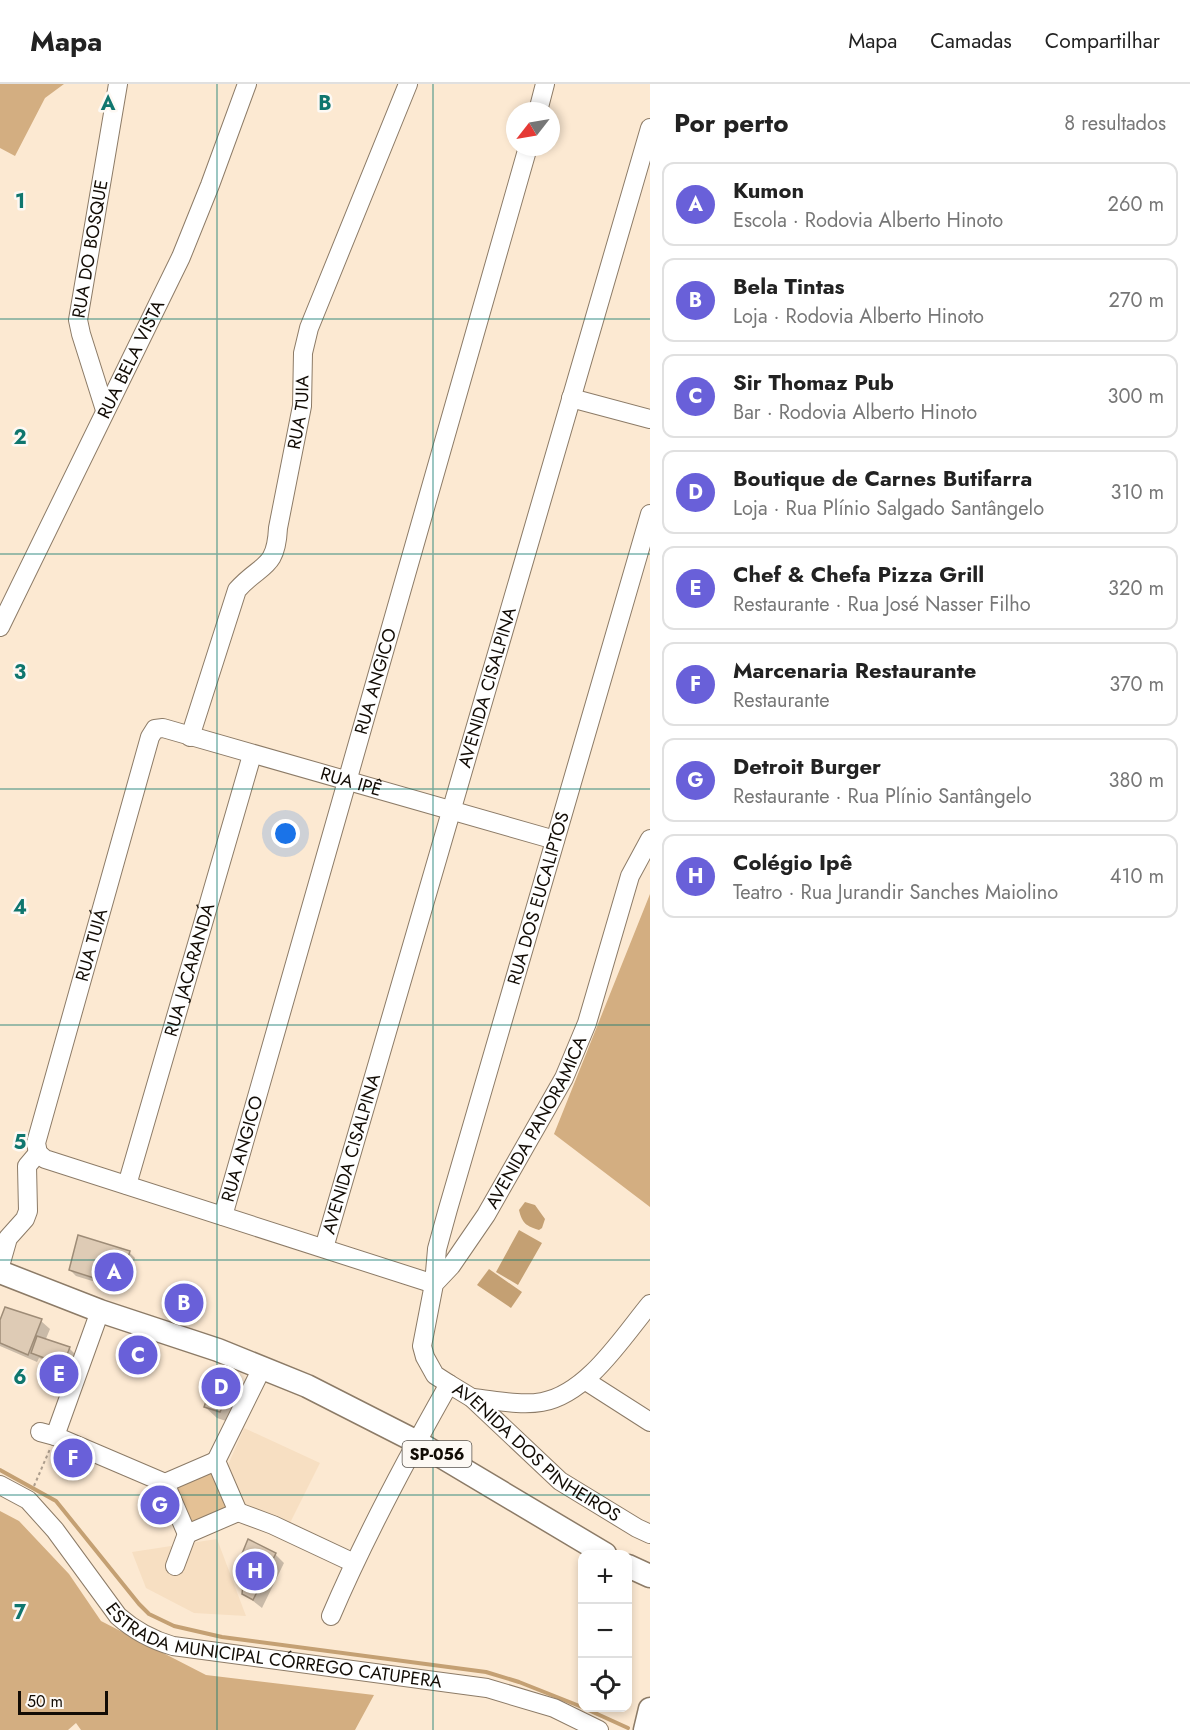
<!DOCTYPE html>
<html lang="pt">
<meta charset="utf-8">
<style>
:root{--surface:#fff;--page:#f6f6f6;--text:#222;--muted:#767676;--line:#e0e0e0;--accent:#6960d9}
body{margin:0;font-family:Jost,sans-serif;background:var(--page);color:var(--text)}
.controls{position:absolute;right:18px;bottom:18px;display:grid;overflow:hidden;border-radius:12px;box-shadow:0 3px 9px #0003}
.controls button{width:54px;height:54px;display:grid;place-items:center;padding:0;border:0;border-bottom:2px solid var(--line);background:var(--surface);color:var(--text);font:30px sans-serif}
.compass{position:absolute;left:506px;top:18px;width:54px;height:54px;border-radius:50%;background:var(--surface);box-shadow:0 3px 9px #0003;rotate:239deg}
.scale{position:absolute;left:18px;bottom:15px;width:90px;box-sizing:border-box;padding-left:6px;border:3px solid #120c05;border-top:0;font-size:16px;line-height:21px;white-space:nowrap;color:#120c05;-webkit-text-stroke:4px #fdf9f4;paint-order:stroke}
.you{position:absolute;left:286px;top:750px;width:21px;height:21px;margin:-15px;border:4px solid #fff;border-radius:50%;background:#1a73e8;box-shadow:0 0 0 9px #1a73e833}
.badge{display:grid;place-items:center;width:39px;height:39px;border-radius:50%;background:var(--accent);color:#fff;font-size:20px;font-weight:700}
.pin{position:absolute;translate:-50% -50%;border:3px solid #fff;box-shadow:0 2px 6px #0006}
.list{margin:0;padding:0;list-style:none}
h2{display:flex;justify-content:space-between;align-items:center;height:78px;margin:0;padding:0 24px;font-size:26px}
h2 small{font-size:20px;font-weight:400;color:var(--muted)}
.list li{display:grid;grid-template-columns:39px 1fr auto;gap:18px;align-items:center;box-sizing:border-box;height:84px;margin:0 12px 12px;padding:0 12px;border:2px solid var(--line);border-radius:12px}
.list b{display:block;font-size:22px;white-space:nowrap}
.list p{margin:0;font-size:20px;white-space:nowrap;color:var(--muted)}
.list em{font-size:20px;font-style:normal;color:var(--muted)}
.icon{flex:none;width:33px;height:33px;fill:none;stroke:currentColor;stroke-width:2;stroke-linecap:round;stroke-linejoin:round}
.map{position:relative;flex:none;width:650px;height:1646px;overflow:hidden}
header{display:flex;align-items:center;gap:36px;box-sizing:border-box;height:84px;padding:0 30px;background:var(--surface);border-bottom:2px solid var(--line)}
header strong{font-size:28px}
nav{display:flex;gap:33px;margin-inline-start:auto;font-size:21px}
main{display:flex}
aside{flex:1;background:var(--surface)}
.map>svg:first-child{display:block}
.built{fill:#f7dfc2}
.green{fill:#e4c195}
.forest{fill:#d3ae81}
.water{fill:#c4a073}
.shadow{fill:#0003}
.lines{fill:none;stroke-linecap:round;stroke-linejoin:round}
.stream{stroke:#c4a073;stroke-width:4}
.building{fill:#decbb5;stroke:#9e8c77;stroke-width:1.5}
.minor-casing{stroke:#8c7b67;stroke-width:20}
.major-casing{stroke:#8c7b67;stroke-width:25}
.path{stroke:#ad9e8d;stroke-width:2;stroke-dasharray:3 3;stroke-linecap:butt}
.minor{stroke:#fff;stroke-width:18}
.major{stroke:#fff;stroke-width:22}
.grid{fill:none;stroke:#0f766e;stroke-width:1.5;stroke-opacity:0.55}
.labels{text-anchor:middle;stroke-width:5;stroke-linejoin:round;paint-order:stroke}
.shield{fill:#fdf9f4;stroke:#58534d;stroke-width:1.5}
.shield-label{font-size:16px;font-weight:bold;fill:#120c05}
.street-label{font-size:18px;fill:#120c05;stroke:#fdf9f4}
.grid-label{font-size:20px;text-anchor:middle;font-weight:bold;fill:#0f766e;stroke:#fdf9f4;stroke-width:5;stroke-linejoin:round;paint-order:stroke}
</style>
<header>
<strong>Mapa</strong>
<nav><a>Mapa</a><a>Camadas</a><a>Compartilhar</a></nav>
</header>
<main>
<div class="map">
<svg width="650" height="1646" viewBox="0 0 650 1646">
<rect width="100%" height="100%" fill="#fce9d2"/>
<!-- built -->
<path class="built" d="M244,1344L320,1379L288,1443L240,1420L225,1388Z
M217,1455L246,1532L194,1529L146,1504L132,1468Z"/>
<!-- green -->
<path class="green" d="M214,1382L233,1426L189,1445L170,1401Z"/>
<!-- forest -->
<path class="forest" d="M0,0H64L45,14L15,72L0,64Z
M650,810V1123L554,1050Z
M0,1427L19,1437L69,1490L101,1537L206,1591L374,1611L355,1646H81L76,1639L68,1646H0Z"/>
<!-- water -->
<path class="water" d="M525,1118L535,1121L545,1135L542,1144L539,1146C526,1142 522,1139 519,1126Z
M519,1146L542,1159L518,1201L496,1188Z
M489,1185L522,1208L511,1224L477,1201Z"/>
<!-- shadow -->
<path class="shadow" d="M129,1168L135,1174L125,1207L76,1192L70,1186Z
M41,1237L50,1245L45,1257L70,1265L75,1270L69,1285L39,1274L37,1278L0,1262V1240Z
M231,1302L242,1314L232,1339L217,1334L205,1323Z
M275,1470L284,1479L262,1524L243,1509L245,1490L239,1481Z"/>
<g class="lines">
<!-- stream -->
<path class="stream" d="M0,1386L56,1417L139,1520L149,1530L174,1542L222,1553L486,1588L519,1598L582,1623
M584,1624L628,1644"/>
</g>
<!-- building -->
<path class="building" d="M78,1151L130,1167L119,1202L69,1186Z
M5,1223L42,1235L28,1271L0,1259V1236Z
M37,1252L70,1263L63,1281L31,1269Z
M214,1295L232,1301L220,1328L204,1323Z
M248,1455L276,1469L253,1516L242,1510L244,1491L241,1488L243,1485L237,1482Z"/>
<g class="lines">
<!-- minor casing -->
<g class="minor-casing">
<g id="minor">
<path d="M538,27L545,0"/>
<path d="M571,314L650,335"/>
<path id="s1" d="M105,326L81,250L78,236L118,0"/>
<path id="s2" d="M0,543L181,173L210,101L247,0"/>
<path id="s3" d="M190,653L237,506C261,479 276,486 278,444L302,322L303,269L309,244L408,0"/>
<path id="s4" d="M38,1069L45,1075L434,1200L437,1165L448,1125L650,430"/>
<path id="s5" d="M38,1069L36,1059L150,653L155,645L163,644L555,756"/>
<path id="s6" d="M127,1101L252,671"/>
<path id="s7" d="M223,1132L528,63"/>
<path id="s8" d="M324,1164L650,44"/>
<path d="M0,1182L8,1154L25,1135L28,1127L27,1082L38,1069"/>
<path d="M586,1297L650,1338"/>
<path id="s9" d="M449,1300L435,1291L425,1273L422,1262L434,1200L451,1182L486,1131L564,994L587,939L630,792L650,755"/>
<path d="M472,1314C494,1316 520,1322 542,1318C587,1310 622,1254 650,1220"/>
<path d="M40,1348L55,1352L165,1399"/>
<path d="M55,1352L100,1227"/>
<path d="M216,1377L262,1284"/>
<path d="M216,1377L238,1428"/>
<path d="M165,1399L187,1450"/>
<path d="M165,1399L216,1377"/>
<path id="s10" d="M0,1401L28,1416L55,1446L118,1532C135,1547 152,1556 173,1562L487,1604L554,1624L599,1646"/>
<path d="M238,1428L273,1441L354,1479"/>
<path d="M187,1450L238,1428"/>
<path d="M175,1482L187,1450"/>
<path id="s11" d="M331,1532C365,1452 406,1376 449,1300L472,1314L560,1397L637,1444L650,1450"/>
</g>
</g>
<!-- major casing -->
<g class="major-casing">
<path id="major" d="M0,1188L100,1227L218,1266L307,1302L417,1358L605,1470
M628,1482L650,1492
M645,1646L650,1625"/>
</g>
<!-- path -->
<path class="path" d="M34,1402L50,1365"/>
<!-- minor -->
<use href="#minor" class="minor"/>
<!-- major -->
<use href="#major" class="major"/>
</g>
<!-- grid -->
<path class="grid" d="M217,0V1646M433,0V1646M0,235H650M0,470H650M0,705H650M0,941H650M0,1176H650M0,1411H650"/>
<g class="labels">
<!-- shield labels -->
<rect class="shield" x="402.5" y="1357" width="69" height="26" rx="4.5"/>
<g class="shield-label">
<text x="437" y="1376">SP-056</text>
</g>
<!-- street labels -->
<g class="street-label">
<text dy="6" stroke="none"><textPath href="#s1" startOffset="166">RUA DO BOSQUE</textPath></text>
<text dy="6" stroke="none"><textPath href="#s2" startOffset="298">RUA BELA VISTA</textPath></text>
<text dy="6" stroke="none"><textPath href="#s3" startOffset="350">RUA TUIA</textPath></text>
<text dy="6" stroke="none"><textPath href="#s7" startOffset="556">RUA ANGICO</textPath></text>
<text dy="6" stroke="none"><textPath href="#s8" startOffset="584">AVENIDA CISALPINA</textPath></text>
<text dy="6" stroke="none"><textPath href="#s5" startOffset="645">RUA IPÊ</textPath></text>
<text dy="6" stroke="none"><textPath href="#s4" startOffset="818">RUA DOS EUCALIPTOS</textPath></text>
<text dy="6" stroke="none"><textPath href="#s5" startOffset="216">RUA TUIÁ</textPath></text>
<text dy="6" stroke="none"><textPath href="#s6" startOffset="224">RUA JACARANDÁ</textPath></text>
<text dy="6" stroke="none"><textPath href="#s9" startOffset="304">AVENIDA PANORAMICA</textPath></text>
<text dy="6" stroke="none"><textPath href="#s7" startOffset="70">RUA ANGICO</textPath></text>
<text dy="6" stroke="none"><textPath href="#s8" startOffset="98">AVENIDA CISALPINA</textPath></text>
<text dy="6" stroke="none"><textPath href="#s11" startOffset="372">AVENIDA DOS PINHEIROS</textPath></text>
<text dy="6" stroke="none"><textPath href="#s10" startOffset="339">ESTRADA MUNICIPAL CÓRREGO CATUPERA</textPath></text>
</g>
</g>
<g class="grid-label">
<text x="108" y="26">A</text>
<text x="325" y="26">B</text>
<text x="20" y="124">1</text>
<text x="20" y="360">2</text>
<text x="20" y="595">3</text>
<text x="20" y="830">4</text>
<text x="20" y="1065">5</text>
<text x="20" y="1300">6</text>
<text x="20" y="1535">7</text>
</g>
</svg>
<div class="controls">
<button>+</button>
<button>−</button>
<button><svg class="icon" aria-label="locate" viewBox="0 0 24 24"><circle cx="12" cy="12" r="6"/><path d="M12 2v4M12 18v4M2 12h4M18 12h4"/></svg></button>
</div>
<svg class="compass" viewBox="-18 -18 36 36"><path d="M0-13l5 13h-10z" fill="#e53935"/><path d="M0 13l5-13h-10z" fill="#767676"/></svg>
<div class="scale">50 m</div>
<div class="you"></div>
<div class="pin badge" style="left:114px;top:1188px">A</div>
<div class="pin badge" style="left:184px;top:1219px">B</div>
<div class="pin badge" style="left:138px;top:1271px">C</div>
<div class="pin badge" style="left:221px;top:1303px">D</div>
<div class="pin badge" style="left:59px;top:1290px">E</div>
<div class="pin badge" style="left:73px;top:1374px">F</div>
<div class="pin badge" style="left:160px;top:1421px">G</div>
<div class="pin badge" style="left:255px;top:1487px">H</div>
</div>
<aside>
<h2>Por perto<small>8 resultados</small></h2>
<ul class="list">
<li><span class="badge">A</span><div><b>Kumon</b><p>Escola · Rodovia Alberto Hinoto</p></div><em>260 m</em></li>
<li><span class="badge">B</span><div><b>Bela Tintas</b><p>Loja · Rodovia Alberto Hinoto</p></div><em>270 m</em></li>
<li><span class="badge">C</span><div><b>Sir Thomaz Pub</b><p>Bar · Rodovia Alberto Hinoto</p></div><em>300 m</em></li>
<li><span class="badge">D</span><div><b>Boutique de Carnes Butifarra</b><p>Loja · Rua Plínio Salgado Santângelo</p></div><em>310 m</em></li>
<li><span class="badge">E</span><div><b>Chef &amp; Chefa Pizza Grill</b><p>Restaurante · Rua José Nasser Filho</p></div><em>320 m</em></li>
<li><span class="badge">F</span><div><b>Marcenaria Restaurante</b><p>Restaurante</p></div><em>370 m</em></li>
<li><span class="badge">G</span><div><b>Detroit Burger</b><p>Restaurante · Rua Plínio Santângelo</p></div><em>380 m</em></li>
<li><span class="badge">H</span><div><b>Colégio Ipê</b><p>Teatro · Rua Jurandir Sanches Maiolino</p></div><em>410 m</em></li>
</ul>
</aside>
</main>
